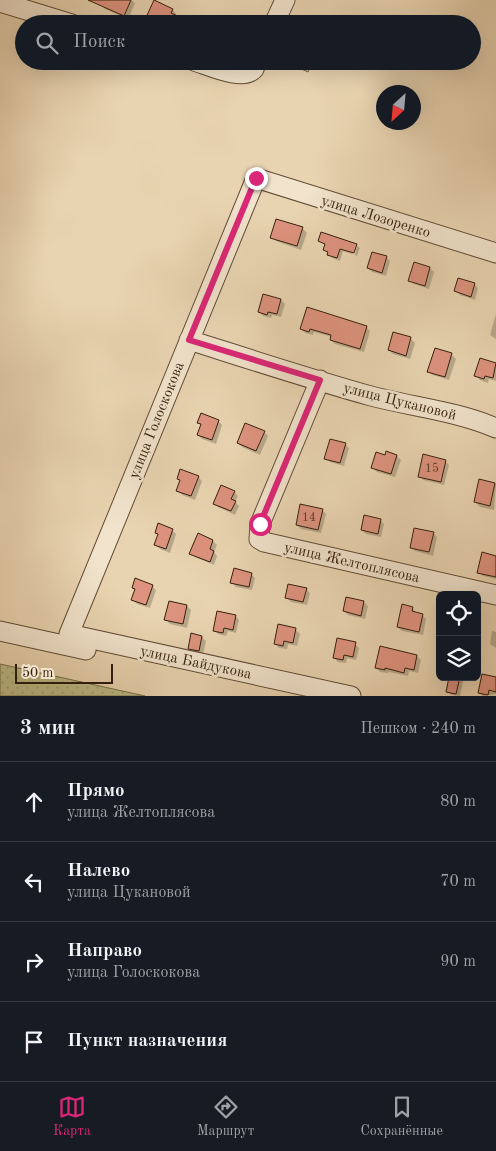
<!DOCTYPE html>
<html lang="ru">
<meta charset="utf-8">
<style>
:root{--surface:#171b24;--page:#20242c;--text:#f1f3f6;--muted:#9ea1a6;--line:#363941;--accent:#db2777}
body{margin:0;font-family:"Old Standard TT",serif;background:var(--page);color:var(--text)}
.controls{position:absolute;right:15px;bottom:15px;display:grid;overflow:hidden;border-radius:8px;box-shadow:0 5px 20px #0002}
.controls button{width:45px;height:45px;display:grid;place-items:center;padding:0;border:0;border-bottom:1px solid var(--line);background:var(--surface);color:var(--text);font:25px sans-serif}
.compass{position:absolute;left:376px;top:85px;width:45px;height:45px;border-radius:50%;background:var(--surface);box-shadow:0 5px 20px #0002;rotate:206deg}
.scale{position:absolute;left:15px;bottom:12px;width:98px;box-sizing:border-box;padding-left:5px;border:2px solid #351f0d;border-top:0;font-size:14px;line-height:18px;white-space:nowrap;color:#351f0d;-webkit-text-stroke:4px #f1e3cc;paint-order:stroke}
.stop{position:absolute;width:15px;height:15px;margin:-11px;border:4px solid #db2777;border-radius:50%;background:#fff}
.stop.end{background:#db2777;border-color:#fff;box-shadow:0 1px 5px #0008}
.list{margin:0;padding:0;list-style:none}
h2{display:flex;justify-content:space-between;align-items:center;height:65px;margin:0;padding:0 20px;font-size:21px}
h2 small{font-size:16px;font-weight:400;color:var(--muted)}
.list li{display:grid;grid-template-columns:32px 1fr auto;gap:15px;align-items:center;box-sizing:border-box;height:80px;padding:0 20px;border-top:1px solid var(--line)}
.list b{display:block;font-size:19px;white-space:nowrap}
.list p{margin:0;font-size:16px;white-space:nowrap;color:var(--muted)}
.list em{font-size:16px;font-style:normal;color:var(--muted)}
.icon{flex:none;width:28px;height:28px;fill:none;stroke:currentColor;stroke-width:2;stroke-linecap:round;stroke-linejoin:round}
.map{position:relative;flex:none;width:496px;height:696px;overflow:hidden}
.search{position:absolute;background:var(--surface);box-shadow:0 5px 20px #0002;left:15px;right:15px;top:15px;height:55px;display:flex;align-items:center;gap:12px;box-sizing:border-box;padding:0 18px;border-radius:28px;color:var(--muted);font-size:19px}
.sheet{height:385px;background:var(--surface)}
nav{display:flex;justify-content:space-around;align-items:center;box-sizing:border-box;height:70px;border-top:1px solid var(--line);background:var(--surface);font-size:14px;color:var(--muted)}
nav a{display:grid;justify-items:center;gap:2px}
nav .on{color:var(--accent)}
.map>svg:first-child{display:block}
.grass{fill:url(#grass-dots);stroke:#786d4a}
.park{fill:#bcbb87;stroke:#786d4a}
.shadow{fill:#0003}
.building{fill:#de937f;stroke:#351f0d}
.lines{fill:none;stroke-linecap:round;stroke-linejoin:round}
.minor-casing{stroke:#624c36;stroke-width:21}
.minor{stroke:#f1e3cc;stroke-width:19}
.route{stroke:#db2777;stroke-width:6}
.labels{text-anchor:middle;stroke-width:5;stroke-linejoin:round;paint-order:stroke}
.number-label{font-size:12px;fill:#5f3c2a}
.street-label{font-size:15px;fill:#351f0d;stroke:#f1e3cc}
</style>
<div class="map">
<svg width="496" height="696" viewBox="0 0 496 696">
<defs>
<pattern id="grass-dots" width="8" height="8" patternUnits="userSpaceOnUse" patternTransform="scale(1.25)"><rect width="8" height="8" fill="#bcbb87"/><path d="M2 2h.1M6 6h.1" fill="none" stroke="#a2a073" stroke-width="1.8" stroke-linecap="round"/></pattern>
</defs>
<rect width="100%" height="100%" fill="#e9d4b1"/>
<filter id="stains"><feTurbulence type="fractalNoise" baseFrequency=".004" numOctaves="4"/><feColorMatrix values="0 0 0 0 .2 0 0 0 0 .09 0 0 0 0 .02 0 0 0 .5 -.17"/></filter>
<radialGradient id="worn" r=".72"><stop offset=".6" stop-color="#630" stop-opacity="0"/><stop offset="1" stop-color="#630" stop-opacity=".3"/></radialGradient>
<!-- grass -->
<path class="grass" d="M0,664L145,696H0Z"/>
<!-- park -->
<path class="park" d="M289,61H313L308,72L288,63Z"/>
<!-- shadow -->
<path class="shadow" d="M103,0H131L135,3L128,19L105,9L101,5Z
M154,2L173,10L176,14L175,17L145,24Z
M277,221L303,229L307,233L301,250L276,241L272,237Z
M319,241L355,245L352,254L343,251L340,261L332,258L325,250L326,245Z
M357,246L360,248L357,256L355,255Z
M386,257L390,261L386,276L372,272L368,268Z
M415,264L430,268L434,272L429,289L414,284L410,280Z
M474,284L478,288L475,300L460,295L456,291Z
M264,296L281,300L285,304L281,317L272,315L271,318L263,316L259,312Z
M496,314V339L490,335Z
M366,327L370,331L364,352L335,344L331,340L332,337L314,332L313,335L305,333L301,329Z
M411,339L415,343L410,359L393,354L389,350Z
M435,350L452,355L456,359L449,380L433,375L429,372Z
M481,360L496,365V381L489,379L488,383L480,380L476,376Z
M218,421L222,425L216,444L202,439L198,435L202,425L199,422Z
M264,432L268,436L260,455L242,447L238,443Z
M345,444L349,448L344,466L330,462L326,458Z
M387,453L397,456L401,460L395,477L377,472L373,468L386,456Z
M445,461L449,465L444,485L423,480L419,476Z
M198,477L202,481L195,500L182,495L178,491Z
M480,480L496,484L494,510L480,507L475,502Z
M234,492L238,496L235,502L239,506L235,515L218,507L214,503Z
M322,510L326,514L321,533L301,529L297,525Z
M380,520L384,524L381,537L366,534L362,530Z
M172,530L176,534L170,553L160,549L156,545L159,535L156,533Z
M433,533L437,537L433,556L415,551L411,547Z
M213,541L217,545L214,552L217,556L214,565L195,557L191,553Z
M496,557V579L483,576L479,572Z
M251,574L255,578L252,590L236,587L232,583Z
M152,586L156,590L150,608L137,604L133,600L136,590L133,587Z
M306,589L310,593L307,605L291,602L287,598Z
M364,602L368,606L365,619L348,615L344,611Z
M187,606L191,610L187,628L170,624L166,620Z
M412,608L416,613L422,615L426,619L423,635L402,631L398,627Z
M235,616L239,620L236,633L228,631L226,636L218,634L214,630Z
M279,626L296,630L300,634L297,646L288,644L287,649L279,648L275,644Z
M492,631L496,632V648L490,644Z
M202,637L206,641L203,654L193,652L189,648Z
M355,644L359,648L356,660L347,658L346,663L338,662L334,658Z
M381,648L417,656L421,660L418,673L409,671L408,676L389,672L388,673L380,672L376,668Z
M450,677H464L460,696L451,695L447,691Z
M496,678V694L483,696L479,693Z"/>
<!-- building -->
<path class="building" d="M88,0H131L124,16Z
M154,0L173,9L171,13L195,24H143Z
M276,219L303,227L297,246L270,238Z
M321,232L357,244L354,253L340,249L337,258L327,255L328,252L323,250L325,244L318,241Z
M372,252L387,256L382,273L367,268Z
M414,262L430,267L425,286L408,281Z
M458,278L475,283L471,297L454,291Z
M263,294L281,299L277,314L268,312L267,315L258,312Z
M307,307L367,326L360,349L330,340L331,335L310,329L309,332L300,329Z
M393,332L411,337L406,356L388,350Z
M435,348L452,353L445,377L427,372Z
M480,358L496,363L493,378L485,376L484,379L474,376Z
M201,413L219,420L212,440L197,435L201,424L197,423Z
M245,423L265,431L256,451L237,443Z
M330,439L346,443L340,463L324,459Z
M386,451L397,455L391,474L371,468L376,452L385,455Z
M423,454L446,460L441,482L418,477Z
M180,469L199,476L191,496L176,491L180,480L177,479Z
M479,479L495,483L490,506L474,502Z
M221,485L235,491L231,499L236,501L231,511L213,504Z
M300,504L323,509L318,530L296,525Z
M364,515L381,519L378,534L361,530Z
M158,523L173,529L166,549L154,545L158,534L155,533Z
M414,528L434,532L429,552L410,548Z
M198,533L213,540L210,549L214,551L210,562L189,554Z
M482,552L496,556V577L477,573Z
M234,568L252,573L249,587L230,583Z
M135,578L153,585L146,605L131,600L135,589L132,588Z
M288,584L307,588L303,602L285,598Z
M346,597L364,601L361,616L343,611Z
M169,601L187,605L183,624L164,620Z
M402,604L413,607L412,611L423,614L419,632L397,627Z
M217,611L236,615L233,630L224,628L223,633L213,631Z
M278,624L296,628L293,643L284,641L283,646L274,644Z
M191,633L202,636L199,651L188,649Z
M337,638L356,642L353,657L344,655L343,660L333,658Z
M380,646L417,655L414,670L405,668L404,673L385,668V670L375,668Z
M482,674L496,677V692L489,690L488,695L478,693Z
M449,677H460L456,694L446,692Z"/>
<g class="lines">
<!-- minor casing -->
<g class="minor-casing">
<path id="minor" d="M0,2L72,24
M274,24L285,0
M194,61C208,65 243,82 254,69C255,66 256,64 257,61
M189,340C249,359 310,379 371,396C413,407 456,411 496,428
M320,380L260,524L259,539L264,542L496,595
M0,631L86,650
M351,696L69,634L256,178L496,253"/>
</g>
<!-- minor -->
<use href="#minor" class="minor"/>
</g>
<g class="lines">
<!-- route -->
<path class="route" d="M256,178L189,340L320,380L260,524"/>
</g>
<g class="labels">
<!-- number labels -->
<g class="number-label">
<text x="432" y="472">15</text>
<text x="309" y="521">14</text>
</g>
<!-- street labels -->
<g class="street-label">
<text transform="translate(376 216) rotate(17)" y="5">улица Лозоренко</text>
<text transform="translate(400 401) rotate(14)" y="5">улица Цукановой</text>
<text transform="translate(156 420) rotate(-68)" y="5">улица Голоскокова</text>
<text transform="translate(352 562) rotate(13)" y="5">улица Желтоплясова</text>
<text transform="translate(196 662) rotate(12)" y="5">улица Байдукова</text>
</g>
</g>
<rect width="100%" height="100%" filter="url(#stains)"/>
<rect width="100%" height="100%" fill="url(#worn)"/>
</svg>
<div class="controls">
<button><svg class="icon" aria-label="locate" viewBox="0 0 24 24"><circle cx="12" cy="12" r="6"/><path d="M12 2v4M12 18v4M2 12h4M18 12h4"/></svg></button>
<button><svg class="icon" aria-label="layers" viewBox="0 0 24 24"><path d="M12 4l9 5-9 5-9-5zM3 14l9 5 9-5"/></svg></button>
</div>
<svg class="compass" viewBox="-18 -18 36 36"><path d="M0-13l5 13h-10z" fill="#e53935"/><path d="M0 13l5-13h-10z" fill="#9ea1a6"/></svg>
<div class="scale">50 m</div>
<div class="stop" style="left:260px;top:524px"></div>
<div class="stop end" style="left:256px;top:178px"></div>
<div class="search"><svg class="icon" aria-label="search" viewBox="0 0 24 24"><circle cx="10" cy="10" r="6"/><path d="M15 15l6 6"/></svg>Поиск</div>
</div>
<section class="sheet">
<h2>3 мин<small>Пешком · 240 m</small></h2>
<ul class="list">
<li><svg class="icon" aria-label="ahead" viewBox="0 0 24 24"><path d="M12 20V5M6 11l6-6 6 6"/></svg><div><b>Прямо</b><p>улица Желтоплясова</p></div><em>80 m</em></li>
<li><svg class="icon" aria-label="left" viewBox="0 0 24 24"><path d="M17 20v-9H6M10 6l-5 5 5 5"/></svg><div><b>Налево</b><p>улица Цукановой</p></div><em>70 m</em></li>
<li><svg class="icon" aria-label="right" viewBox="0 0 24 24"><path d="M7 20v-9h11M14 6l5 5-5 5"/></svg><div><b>Направо</b><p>улица Голоскокова</p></div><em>90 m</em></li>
<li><svg class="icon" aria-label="arrive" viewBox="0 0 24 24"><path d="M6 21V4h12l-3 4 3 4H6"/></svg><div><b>Пункт назначения</b></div></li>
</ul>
</section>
<nav>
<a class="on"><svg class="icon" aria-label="map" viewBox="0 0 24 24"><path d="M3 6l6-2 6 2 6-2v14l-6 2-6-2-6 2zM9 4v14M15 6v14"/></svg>Карта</a>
<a><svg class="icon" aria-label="directions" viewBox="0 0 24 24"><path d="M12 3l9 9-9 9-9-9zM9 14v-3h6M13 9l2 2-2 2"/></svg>Маршрут</a>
<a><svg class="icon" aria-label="saved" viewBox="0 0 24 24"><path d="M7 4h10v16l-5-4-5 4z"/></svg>Сохранённые</a>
</nav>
